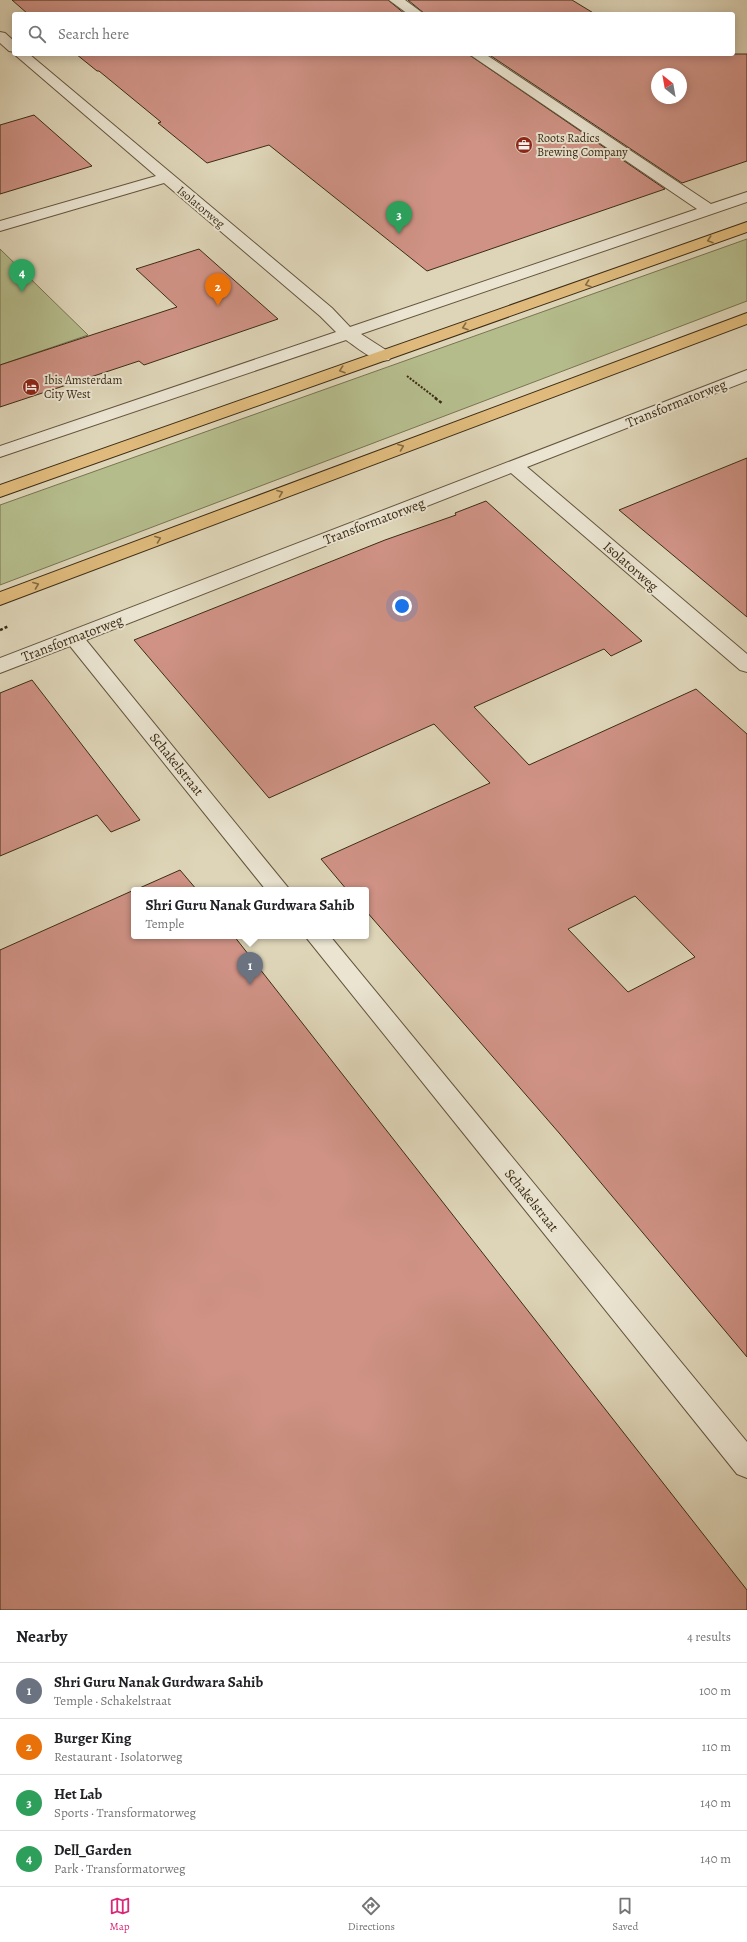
<!DOCTYPE html>
<meta charset="utf-8">
<style>
:root{--surface:#fff;--page:#f6f6f6;--text:#202124;--muted:#757577;--line:#e0e0e0;--accent:#db2777}
body{margin:0;font-family:Alegreya,serif;background:var(--page);color:var(--text)}
.compass{position:absolute;left:651px;top:68px;width:36px;height:36px;border-radius:50%;background:var(--surface);box-shadow:0 2px 10px #0003;rotate:329deg}
.you{position:absolute;left:402px;top:606px;width:14px;height:14px;margin:-10px;border:3px solid #fff;border-radius:50%;background:#1a73e8;box-shadow:0 0 0 6px #1a73e833}
.badge{display:grid;place-items:center;width:26px;height:26px;border-radius:50%;background:var(--accent);color:#fff;font-size:13px;font-weight:700}
.pin{position:absolute;translate:-50% -33px;filter:drop-shadow(0 1px 2px #0008)}
.pin::after{content:'';position:absolute;top:21px;width:14px;height:12px;background:inherit;clip-path:polygon(0 0,100% 0,50% 100%)}
.popup{position:absolute;left:131px;top:887px;width:238px;height:52px;box-sizing:border-box;display:grid;place-content:center;border-radius:4px;background:var(--surface);filter:drop-shadow(0 1px 3px #0005);font-size:13px;white-space:nowrap;color:var(--muted)}
.popup b{font-size:15px;color:var(--text)}
.popup::after{content:'';position:absolute;left:50%;top:100%;margin-left:-8px;border:8px solid transparent;border-top-color:var(--surface)}
.list{margin:0;padding:0;list-style:none}
h2{display:flex;justify-content:space-between;align-items:center;height:52px;margin:0;padding:0 16px;font-size:17px}
h2 small{font-size:13px;font-weight:400;color:var(--muted)}
.list li{display:grid;grid-template-columns:26px 1fr auto;gap:12px;align-items:center;box-sizing:border-box;height:56px;padding:0 16px;border-top:1px solid var(--line)}
.list b{display:block;font-size:15px;white-space:nowrap}
.list p{margin:0;font-size:13px;white-space:nowrap;color:var(--muted)}
.list em{font-size:13px;font-style:normal;color:var(--muted)}
.icon{flex:none;width:22px;height:22px;fill:none;stroke:currentColor;stroke-width:2;stroke-linecap:round;stroke-linejoin:round}
.map{position:relative;flex:none;width:747px;height:1610px;overflow:hidden}
.search{position:absolute;background:var(--surface);box-shadow:0 2px 10px #0003;left:12px;right:12px;top:12px;height:44px;display:flex;align-items:center;gap:10px;box-sizing:border-box;padding:0 14px;border-radius:4px;color:var(--muted);font-size:15px}
.sheet{height:276px;background:var(--surface)}
nav{display:flex;justify-content:space-around;align-items:center;box-sizing:border-box;height:56px;border-top:1px solid var(--line);background:var(--surface);font-size:11px;color:var(--muted)}
nav a{display:grid;justify-items:center;gap:2px}
nav .on{color:var(--accent)}
.map>svg:first-child{display:block}
.green{fill:#b5bc8c;stroke:#787450}
.building{fill:#cf9285;stroke:#3c2c15;fill-rule:evenodd}
.lines{fill:none;stroke-linecap:round;stroke-linejoin:round}
.minor-casing{stroke:#64563e;stroke-width:2}
.major-casing{stroke:#3c2c15;stroke-width:2}
.path-far1{stroke:#3c2c15;stroke-width:2;stroke-dasharray:2 1.5;stroke-linecap:butt}
.path{stroke:#3c2c15;stroke-width:2.5;stroke-dasharray:3 2;stroke-linecap:butt}
.minor{fill:#eae4d1;fill-rule:evenodd}
.major{fill:#dfba7c;fill-rule:evenodd}
.oneway{stroke:#856c43}
.labels{text-anchor:middle;stroke-width:4;stroke-linejoin:round;paint-order:stroke}
.far-poi-label{font-size:12px;fill:#3c2c15;stroke:#eae4d1;text-anchor:start}
.far-street-label{font-size:12px;fill:#3c2c15;stroke:#eae4d1}
.street-label{font-size:14px;fill:#3c2c15;stroke:#eae4d1}
</style>
<div class="map">
<svg width="747" height="1610" viewBox="0 0 747 1610">
<rect width="100%" height="100%" fill="#ded5b8"/>
<filter id="stains"><feTurbulence type="fractalNoise" baseFrequency=".005" numOctaves="4"/><feColorMatrix values="0 0 0 0 .2 0 0 0 0 .09 0 0 0 0 .02 0 0 0 .5 -.17"/></filter>
<radialGradient id="worn" r=".72"><stop offset=".6" stop-color="#630" stop-opacity="0"/><stop offset="1" stop-color="#630" stop-opacity=".3"/></radialGradient>
<!-- green -->
<path class="green" d="M747,239V301L0,585V505Z
M0,249L88,335L0,365Z"/>
<!-- building -->
<path class="building" d="M12,0H388L405,14H28Z
M408,0H572L595,14H425Z
M76,54H468L665,189L427,271L269,145L207,163L158,123L161,122L99,71H97Z
M488,54H747V161L682,183ZM657,74H681V98H657Z
M34,115L92,166L0,194V125Z
M199,249L278,319L144,365L139,361L0,407V365L177,307L136,269Z
M747,458V617L619,510Z
M486,501L642,641L611,656L604,649L474,707L529,765L696,689L747,734V1357L560,1134L366,911V890H347L321,859L490,783L434,724L269,798L134,640L385,540L456,515L455,513ZM635,896L695,957L628,992L568,929Z
M32,680L140,820L111,832L97,815L0,856V693Z
M180,870L197,890H135Z
M134,890V936H234L747,1590V1610H0V950Z"/>
<g class="lines">
<!-- minor casing -->
<g class="minor-casing">
<path id="minor" d="M389,0H405L424,14H408Z
M0,32L5,33L14,41V52L9,51L0,43Z
M14,54H29L332,308L350,327L697,209L469,54H485L711,204L747,192V202L361,334L389,352L392,356L389,360C374,363 358,348 346,340L0,457V446L336,332L320,316L164,183L0,231V221L156,176Z
M747,370V381L527,467L747,654V672L740,670L511,473L86,640L290,890H266L70,646L0,673V658Z
M305,936H330L747,1442V1478L737,1474Z"/>
</g>
<!-- major casing -->
<g class="major-casing">
<path id="major" d="M747,222V232L0,497V485Z
M747,313V324L0,605V592Z"/>
</g>
<!-- path-far1 -->
<path class="path-far1" d="M407,376L437,399"/>
<!-- path -->
<path class="path" d="M435,398L442,403
M0,630L9,626"/>
<!-- minor -->
<use href="#minor" class="minor"/>
<!-- major -->
<use href="#major" class="major"/>
</g>
<!-- one-way arrows -->
<defs><path id="oneway-chevron" d="M-2-3.5L2.5 0L-2 3.5" fill="none" stroke-width="1.6" stroke-linecap="round" stroke-linejoin="round"/></defs>
<g class="oneway">
<use href="#oneway-chevron" transform="translate(710 240) rotate(161)"/>
<use href="#oneway-chevron" transform="translate(588 284) rotate(161)"/>
<use href="#oneway-chevron" transform="translate(465 327) rotate(161)"/>
<use href="#oneway-chevron" transform="translate(342 370) rotate(161)"/>
<use href="#oneway-chevron" transform="translate(401 447) rotate(-21)"/>
<use href="#oneway-chevron" transform="translate(280 493) rotate(-21)"/>
<use href="#oneway-chevron" transform="translate(158 539) rotate(-21)"/>
<use href="#oneway-chevron" transform="translate(36 585) rotate(-21)"/>
</g>
<!-- icons -->
<defs>
<g id="office-disc" transform="scale(0.9)"><circle r="9.5" fill="#8f2418" stroke="#eae4d1"/><path d="M-6-3h4V-5.5h4V-3h4V5H-6ZM-1-4.5V-3h2v-1.5ZM-6 0V1H6V0Z" fill="#fff"/></g>
<g id="hotel-disc" transform="scale(0.9)"><circle r="9.5" fill="#8f2418" stroke="#eae4d1"/><path d="M-6-4.5h1.5V1H6V5H4.5V3h-9V5H-6ZM-4 0a1.8 1.8 0 1 1 3.6 0ZM.5 0V-2.5h3Q6-2.5 6 0Z" fill="#fff"/></g>
</defs>
<g fill-rule="evenodd">
<use href="#office-disc" x="524" y="145"/>
<use href="#hotel-disc" x="31" y="387"/>
</g>
<g class="labels">
<!-- far-poi labels -->
<g class="far-poi-label">
<text x="537" y="142">Roots Radics<tspan x="537" dy="14">Brewing Company</tspan></text>
<text x="44" y="384">Ibis Amsterdam<tspan x="44" dy="14">City West</tspan></text>
</g>
<!-- far-street labels -->
<g class="far-street-label">
<text transform="translate(201 207) rotate(40)" y="4">Isolatorweg</text>
</g>
<!-- street labels -->
<g class="street-label">
<text transform="translate(676 403) rotate(-22)" y="5">Transformatorweg</text>
<text transform="translate(374 521) rotate(-21)" y="5">Transformatorweg</text>
<text transform="translate(631 566) rotate(41)" y="5">Isolatorweg</text>
<text transform="translate(72 638) rotate(-21)" y="5">Transformatorweg</text>
<text transform="translate(177 764) rotate(51)" y="5">Schakelstraat</text>
<text transform="translate(532 1200) rotate(51)" y="5">Schakelstraat</text>
</g>
</g>
<rect width="100%" height="100%" filter="url(#stains)"/>
<rect width="100%" height="100%" fill="url(#worn)"/>
</svg>
<svg class="compass" viewBox="-18 -18 36 36"><path d="M0-13l5 13h-10z" fill="#e53935"/><path d="M0 13l5-13h-10z" fill="#757577"/></svg>
<div class="you"></div>
<div class="pin badge" style="left:250px;top:985px;background:#6b7280">1</div>
<div class="popup"><b>Shri Guru Nanak Gurdwara Sahib</b>Temple</div>
<div class="pin badge" style="left:218px;top:306px;background:#e8710a">2</div>
<div class="pin badge" style="left:399px;top:234px;background:#2e9e5b">3</div>
<div class="pin badge" style="left:22px;top:292px;background:#2e9e5b">4</div>
<div class="search"><svg class="icon" aria-label="search" viewBox="0 0 24 24"><circle cx="10" cy="10" r="6"/><path d="M15 15l6 6"/></svg>Search here</div>
</div>
<section class="sheet">
<h2>Nearby<small>4 results</small></h2>
<ul class="list">
<li><span class="badge" style="background:#6b7280">1</span><div><b>Shri Guru Nanak Gurdwara Sahib</b><p>Temple · Schakelstraat</p></div><em>100 m</em></li>
<li><span class="badge" style="background:#e8710a">2</span><div><b>Burger King</b><p>Restaurant · Isolatorweg</p></div><em>110 m</em></li>
<li><span class="badge" style="background:#2e9e5b">3</span><div><b>Het Lab</b><p>Sports · Transformatorweg</p></div><em>140 m</em></li>
<li><span class="badge" style="background:#2e9e5b">4</span><div><b>Dell_Garden</b><p>Park · Transformatorweg</p></div><em>140 m</em></li>
</ul>
</section>
<nav>
<a class="on"><svg class="icon" aria-label="map" viewBox="0 0 24 24"><path d="M3 6l6-2 6 2 6-2v14l-6 2-6-2-6 2zM9 4v14M15 6v14"/></svg>Map</a>
<a><svg class="icon" aria-label="directions" viewBox="0 0 24 24"><path d="M12 3l9 9-9 9-9-9zM9 14v-3h6M13 9l2 2-2 2"/></svg>Directions</a>
<a><svg class="icon" aria-label="saved" viewBox="0 0 24 24"><path d="M7 4h10v16l-5-4-5 4z"/></svg>Saved</a>
</nav>
